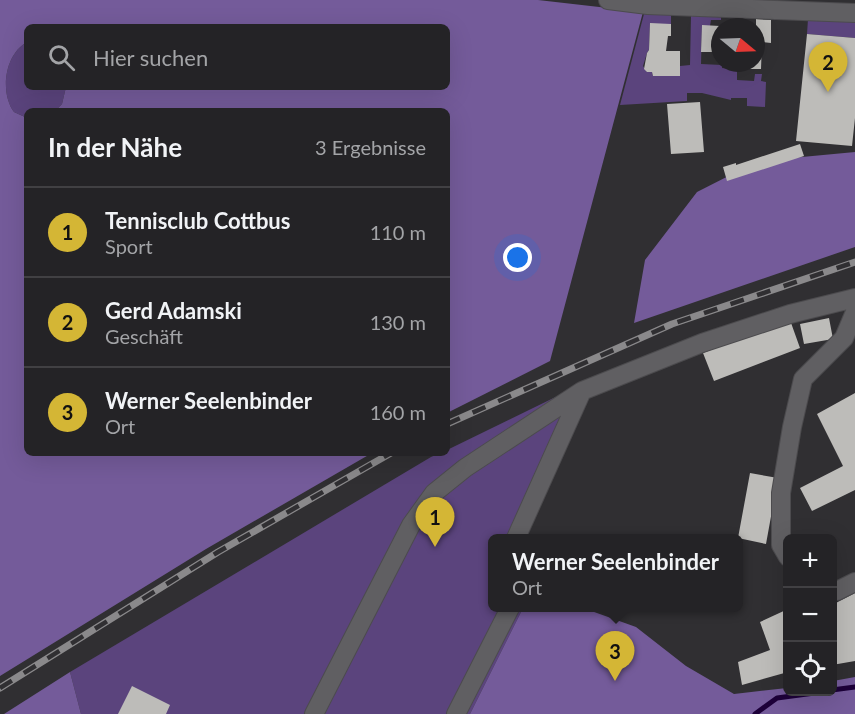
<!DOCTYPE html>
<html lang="de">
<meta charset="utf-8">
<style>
:root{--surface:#242326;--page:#302f32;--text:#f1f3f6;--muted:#a3a4a7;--line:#414043;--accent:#d4b635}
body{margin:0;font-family:Lato,sans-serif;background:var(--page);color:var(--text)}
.controls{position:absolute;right:18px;bottom:18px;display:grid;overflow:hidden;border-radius:9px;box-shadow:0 6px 24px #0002}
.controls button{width:54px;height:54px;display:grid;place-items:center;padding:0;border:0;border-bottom:2px solid var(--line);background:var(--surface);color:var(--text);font:30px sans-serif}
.compass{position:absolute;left:711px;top:18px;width:54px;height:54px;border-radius:50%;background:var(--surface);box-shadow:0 6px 24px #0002;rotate:109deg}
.you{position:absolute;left:518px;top:258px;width:21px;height:21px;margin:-15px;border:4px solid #fff;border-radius:50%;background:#1a73e8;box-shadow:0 0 0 9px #1a73e833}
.badge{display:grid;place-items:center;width:39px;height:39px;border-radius:50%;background:var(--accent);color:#111;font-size:20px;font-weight:700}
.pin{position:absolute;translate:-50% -50px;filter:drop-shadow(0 2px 3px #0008)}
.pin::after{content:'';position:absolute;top:32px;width:21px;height:18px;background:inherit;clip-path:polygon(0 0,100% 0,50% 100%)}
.popup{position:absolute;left:488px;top:534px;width:255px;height:78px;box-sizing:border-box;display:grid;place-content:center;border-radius:9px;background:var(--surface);filter:drop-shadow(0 2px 4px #0005);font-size:20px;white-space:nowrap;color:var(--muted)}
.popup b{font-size:22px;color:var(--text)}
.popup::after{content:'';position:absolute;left:50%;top:100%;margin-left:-12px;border:12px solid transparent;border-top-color:var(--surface)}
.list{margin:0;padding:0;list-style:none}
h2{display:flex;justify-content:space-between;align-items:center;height:78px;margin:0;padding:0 24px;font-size:26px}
h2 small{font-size:20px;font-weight:400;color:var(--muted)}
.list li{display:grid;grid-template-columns:39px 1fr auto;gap:18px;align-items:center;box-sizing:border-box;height:90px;padding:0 24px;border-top:2px solid var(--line)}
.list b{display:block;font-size:22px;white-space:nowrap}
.list p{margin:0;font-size:20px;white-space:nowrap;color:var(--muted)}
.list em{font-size:20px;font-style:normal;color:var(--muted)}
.icon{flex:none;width:33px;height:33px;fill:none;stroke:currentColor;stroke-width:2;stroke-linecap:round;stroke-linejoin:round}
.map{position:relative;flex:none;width:855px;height:714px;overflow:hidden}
.search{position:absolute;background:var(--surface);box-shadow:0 6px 24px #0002;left:24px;top:24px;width:426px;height:66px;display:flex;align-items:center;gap:15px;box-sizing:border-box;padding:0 21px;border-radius:9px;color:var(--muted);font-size:22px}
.panel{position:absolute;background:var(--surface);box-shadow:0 6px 24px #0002;left:24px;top:108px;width:426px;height:348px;border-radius:9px}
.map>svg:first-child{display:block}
.green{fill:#5b447d}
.forest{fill:#745b9a}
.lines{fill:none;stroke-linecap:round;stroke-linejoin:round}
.stream{stroke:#1d0039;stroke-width:5}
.building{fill:#bdbcb9}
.minor-casing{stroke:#4c4b4e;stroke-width:20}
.minor{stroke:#605f62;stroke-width:18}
.rail-casing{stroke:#8a898b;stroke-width:7}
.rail{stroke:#302f32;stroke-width:4.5;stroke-dasharray:14;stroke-linecap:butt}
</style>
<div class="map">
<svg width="855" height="714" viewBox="0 0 855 714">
<rect width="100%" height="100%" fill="#302f32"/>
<!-- green -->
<path class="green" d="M644,14L671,15V24H650L649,50L647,53L643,66L647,72H652L653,76H680V66L690,65L691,15L721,16V20H711L710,26H702L701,64L722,65V68L731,69L732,63H737V80L754,81L755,74H762L761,81L766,82L765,107L747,106V98H731V100L702,93H687V101L620,105Z
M808,19L855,22V38L807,34Z
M27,42V87H66L62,104L55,111H27V118C23,116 18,114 14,112C0,93 4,55 27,42Z
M574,388L523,538H492V608H523L470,714H81L70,672L431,457L440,453H447V450Z"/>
<!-- forest -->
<path class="forest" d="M0,0H538L643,12L550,361L447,413V111H55L62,104L66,87H447V27H27V42C4,55 0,93 14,112C18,114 23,116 27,118V453H372L206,549L0,676Z
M855,152V247L634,323L645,260L697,192L758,161Z
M523,608H583L636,627L686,666L734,694L787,688L788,692H832L833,681L855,677V714H470Z
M70,672L81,714H4Z"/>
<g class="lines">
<!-- stream -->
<path class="stream" d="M832,690L855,687
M755,714L777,698L822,692"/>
</g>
<!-- building -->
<path class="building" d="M756,19L771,20V43L762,42L761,69H740V63H756Z
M650,23L671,24V36H668L666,51H680V76H653L652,72H647L644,69L647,53L649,50Z
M702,25L720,26V52H701Z
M807,34L855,38V118L852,146L796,141Z
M700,102L704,152L671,154L667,104Z
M800,144L804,156L727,181L723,167L736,163V165Z
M829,318L833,339L804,344L800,324Z
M790,320L800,348L714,381L703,353Z
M855,393V490L812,511L800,488L843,466L817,414Z
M750,473L778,478L766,544L738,538Z
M855,593V661L832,665V605Z
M788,609V672L742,685L738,662L770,650L760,622Z
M132,686L170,705L166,714H118Z"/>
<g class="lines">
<!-- minor casing -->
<g class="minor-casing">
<path id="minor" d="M608,0L648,5L855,13
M516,538L582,391L702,343L790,314L855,298
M788,557L781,545V493L792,427L803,379L844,338L855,312
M832,589L837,591L855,582
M314,714L411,525L434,493L465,468L582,391
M456,714L510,608"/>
</g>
<!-- minor -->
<use href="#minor" class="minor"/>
<!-- rail casing -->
<g class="rail-casing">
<path id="rail" d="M447,424L672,324L855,262
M0,688L218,552L391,453"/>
</g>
<!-- rail -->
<use href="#rail" class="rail"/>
</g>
</svg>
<div class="controls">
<button>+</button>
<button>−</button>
<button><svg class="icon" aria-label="locate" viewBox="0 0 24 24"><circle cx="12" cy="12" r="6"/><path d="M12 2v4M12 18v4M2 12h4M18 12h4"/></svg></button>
</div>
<svg class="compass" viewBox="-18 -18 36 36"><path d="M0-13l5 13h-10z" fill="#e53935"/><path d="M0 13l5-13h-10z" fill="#a3a4a7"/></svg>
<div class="you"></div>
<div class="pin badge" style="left:435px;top:547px">1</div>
<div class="pin badge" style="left:828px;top:92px">2</div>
<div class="pin badge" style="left:615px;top:681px">3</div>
<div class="popup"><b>Werner Seelenbinder</b>Ort</div>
<div class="search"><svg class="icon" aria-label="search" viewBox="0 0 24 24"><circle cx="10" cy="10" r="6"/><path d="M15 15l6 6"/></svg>Hier suchen</div>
<section class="panel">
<h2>In der Nähe<small>3 Ergebnisse</small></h2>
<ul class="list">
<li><span class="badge">1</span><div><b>Tennisclub Cottbus</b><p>Sport</p></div><em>110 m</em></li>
<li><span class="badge">2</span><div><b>Gerd Adamski</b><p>Geschäft</p></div><em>130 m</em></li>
<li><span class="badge">3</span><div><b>Werner Seelenbinder</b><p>Ort</p></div><em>160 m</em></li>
</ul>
</section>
</div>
